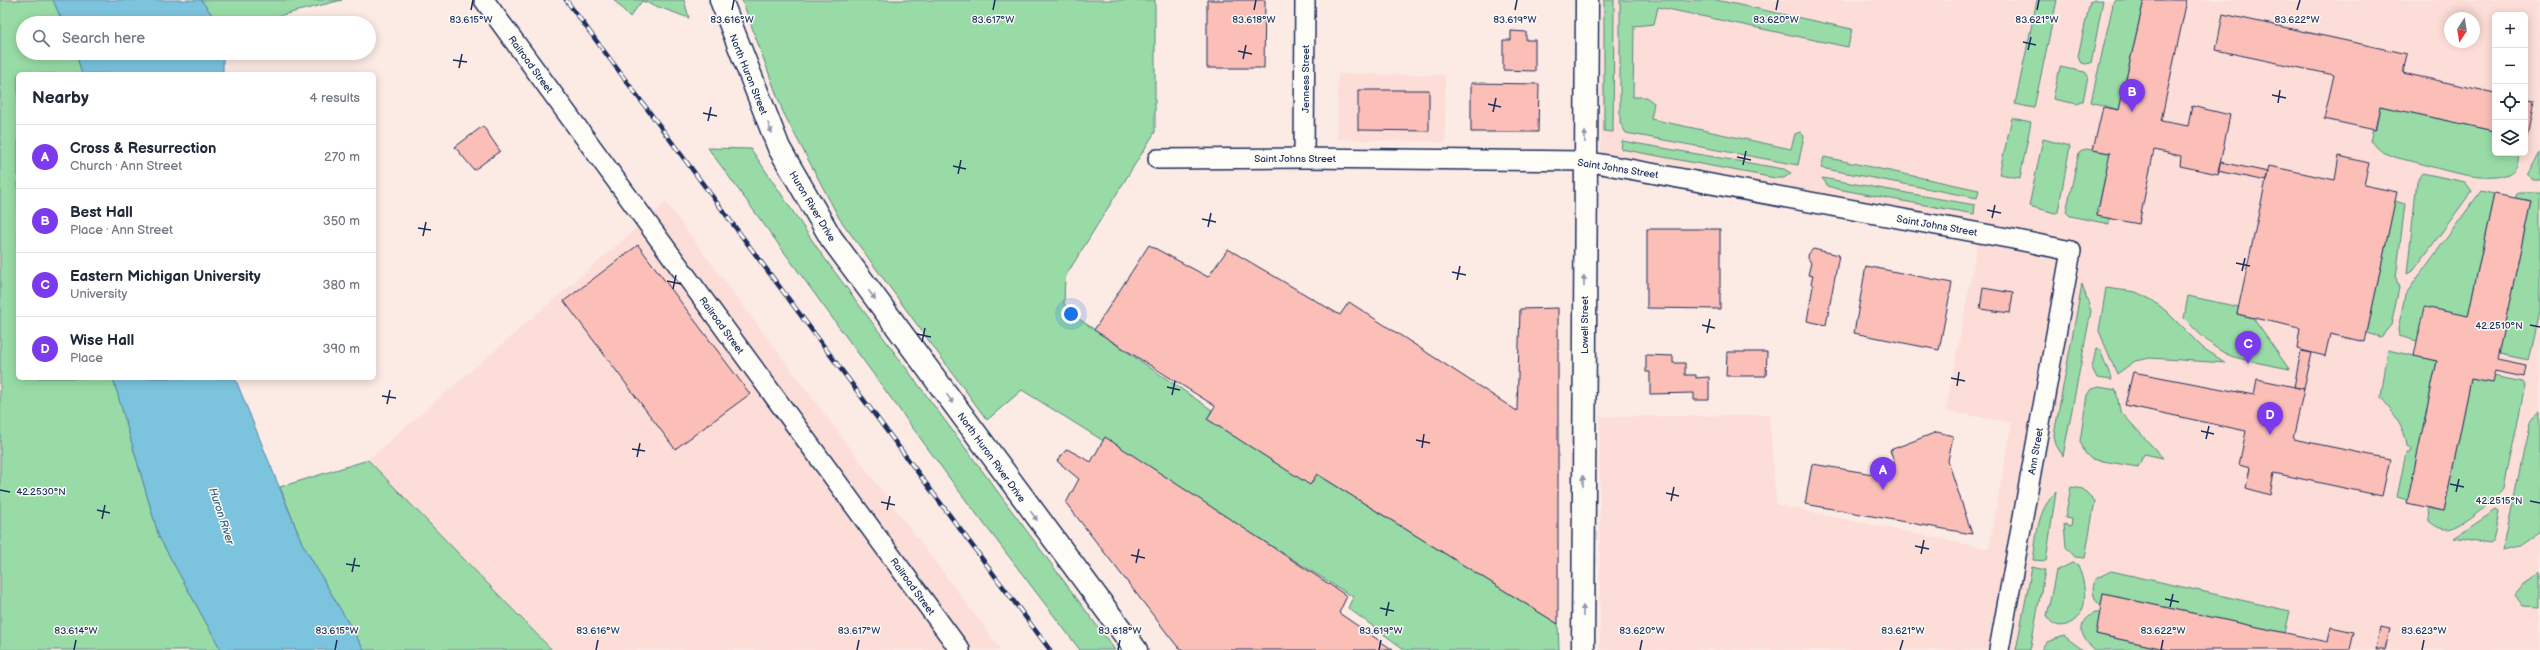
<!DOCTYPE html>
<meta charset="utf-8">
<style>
:root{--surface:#fff;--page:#f2f2f3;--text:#1f2937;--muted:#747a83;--line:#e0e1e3;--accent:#7c3aed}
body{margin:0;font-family:"Balsamiq Sans",sans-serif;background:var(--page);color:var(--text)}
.controls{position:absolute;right:12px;top:12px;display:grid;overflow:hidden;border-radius:6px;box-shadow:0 2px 10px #0003}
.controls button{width:36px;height:36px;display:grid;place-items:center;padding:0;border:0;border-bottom:1px solid var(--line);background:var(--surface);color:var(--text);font:20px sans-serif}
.compass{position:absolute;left:2444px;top:12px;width:36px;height:36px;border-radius:50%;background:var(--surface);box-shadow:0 2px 10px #0003;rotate:192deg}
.you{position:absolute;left:1071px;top:314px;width:14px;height:14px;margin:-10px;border:3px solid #fff;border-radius:50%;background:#1a73e8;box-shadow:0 0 0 6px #1a73e833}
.badge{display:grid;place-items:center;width:26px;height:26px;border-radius:50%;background:var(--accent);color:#fff;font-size:13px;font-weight:700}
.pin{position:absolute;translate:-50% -33px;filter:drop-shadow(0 1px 2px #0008)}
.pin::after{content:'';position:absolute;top:21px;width:14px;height:12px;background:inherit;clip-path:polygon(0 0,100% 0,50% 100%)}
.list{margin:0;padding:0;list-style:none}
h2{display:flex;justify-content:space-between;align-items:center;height:52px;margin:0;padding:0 16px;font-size:17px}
h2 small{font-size:13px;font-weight:400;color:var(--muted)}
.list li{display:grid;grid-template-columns:26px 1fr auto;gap:12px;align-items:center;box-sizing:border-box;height:64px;padding:0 16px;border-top:1px solid var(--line)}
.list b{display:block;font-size:15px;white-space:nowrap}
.list p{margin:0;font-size:13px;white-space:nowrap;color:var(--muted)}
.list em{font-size:13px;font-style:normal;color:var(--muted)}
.icon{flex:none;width:22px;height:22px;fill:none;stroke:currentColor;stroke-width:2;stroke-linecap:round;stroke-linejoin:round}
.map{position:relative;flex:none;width:2540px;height:650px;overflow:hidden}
.search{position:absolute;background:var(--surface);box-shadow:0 2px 10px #0003;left:16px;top:16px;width:360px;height:44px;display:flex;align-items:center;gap:10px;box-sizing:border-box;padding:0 14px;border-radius:22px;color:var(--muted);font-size:15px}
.panel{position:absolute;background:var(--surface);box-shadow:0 2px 10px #0003;left:16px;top:72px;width:360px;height:308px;border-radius:6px}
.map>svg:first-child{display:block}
.built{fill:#fcddd7;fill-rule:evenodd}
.green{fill:#98dba6;stroke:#5a8582}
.water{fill:#7cc3dd;stroke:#58a}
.building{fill:#fbbfb8;stroke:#1b2f5e}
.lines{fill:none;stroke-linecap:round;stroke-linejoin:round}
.minor-casing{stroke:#1b2f5e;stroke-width:22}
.secondary-casing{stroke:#1b2f5e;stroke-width:25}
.minor{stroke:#fdfcf7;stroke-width:19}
.secondary{stroke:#fdfcf7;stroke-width:22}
.rail-casing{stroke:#1b2f5e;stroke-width:4.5}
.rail{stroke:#fdfcf7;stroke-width:3;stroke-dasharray:9;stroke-linecap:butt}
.oneway{fill:#8c96aa}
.ticks{fill:none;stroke:#1b2f5e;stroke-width:1.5}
.labels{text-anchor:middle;stroke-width:3;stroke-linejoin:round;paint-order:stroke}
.street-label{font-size:10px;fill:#1b2f5e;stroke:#fdfcf7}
.water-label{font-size:11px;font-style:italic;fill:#385b84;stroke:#fdfcf7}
.ticks-label{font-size:10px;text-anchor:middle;fill:#1b2f5e;stroke:#fdfcf7;stroke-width:3;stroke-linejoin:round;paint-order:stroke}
</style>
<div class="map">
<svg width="2540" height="650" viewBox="0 0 2540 650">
<rect width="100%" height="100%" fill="#fceae4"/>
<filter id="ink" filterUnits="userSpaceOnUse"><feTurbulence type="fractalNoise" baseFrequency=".025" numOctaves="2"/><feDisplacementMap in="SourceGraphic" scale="8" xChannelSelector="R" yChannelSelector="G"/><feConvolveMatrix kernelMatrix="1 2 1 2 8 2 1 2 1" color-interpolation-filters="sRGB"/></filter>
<g filter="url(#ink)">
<!-- built -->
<path class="built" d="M1601,0H2540V650H1600V417L1769,415L1776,505L1989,549L2012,423L1946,411L1978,240L1601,172ZM2495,15H2525V153H2495ZM2450,18H2474V42H2450Z
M1338,74L1445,75V142L1337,139Z
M666,203L1001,650H552L368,460Z"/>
<!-- green -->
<path class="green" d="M0,0H53L63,23H23V53H76L82,74H18V378H113L159,537L221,650H0Z
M201,0H342L250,23H218Z
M614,0H684L689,18L642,1L630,17Z
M742,0H1155V132L1065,277L1064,304L1079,319L1212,410L1207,419L1310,484L1317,474L1558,624L1559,650H1405L1348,608L1353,597L1022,390L987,420L839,218L783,112Z
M1604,0H1614L1613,132L1604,131Z
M1620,0H1716L1852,29L1848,47L1658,7L1654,24L1634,26L1633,97H1646L1654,103L1651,119L1791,149L1795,134L1800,132L1804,136L1798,165L1626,133L1620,123Z
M2037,0H2057L2034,108L2015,104Z
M2094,0H2103L2092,59L2091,63L2085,64L2080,62L2078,56L2090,2Z
M2114,0H2144L2119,110L2091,102Z
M2060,67L2085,72L2088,76L2083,101L2077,104L2053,99Z
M2380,106L2495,131V153H2518C2524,197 2440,169 2419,163C2408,160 2394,158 2384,153C2379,150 2374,144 2370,141L2373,129L2376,130Z
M2012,118L2031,122L2020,178L1999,174Z
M2043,139L2070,146L2058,212L2055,213L2029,206Z
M1622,141L1784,169L1791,173L1784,178H1775L1621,149Z
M708,148L751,149L820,252L1115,650H1080L956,487Z
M2086,149L2110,153L2097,215L2109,218V224L2070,216L2066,212L2079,153Z
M2540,153V180H2533L2527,175Z
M1824,157L1979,190L1977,198L1821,168Z
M2422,173L2465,182L2472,191L2414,270L2407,274L2417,181Z
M1822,178L1975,205L1974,214L1837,189L1828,186Z
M2481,191L2494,194L2468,316L2417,341L2399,336L2398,329L2405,295Z
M2518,192H2540V311L2529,360L2498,354L2531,201L2515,198Z
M2395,201L2405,204L2396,278L2399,288L2391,325L2381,337L2367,333Z
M2082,284L2091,311L2063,456L2056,445L2054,435Z
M2106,288L2136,292L2152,300L2166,311L2203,348L2226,363L2150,358L2135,361L2117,374L2099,331Z
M2188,296L2239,307L2237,314L2253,318L2289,369C2271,365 2251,362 2234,357C2214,351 2198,332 2184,318Z
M2096,349L2100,350L2112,380L2097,378L2092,368Z
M2388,350L2437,361L2408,500L2397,497L2406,453L2410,452L2411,449L2407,446C2405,427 2393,412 2381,397Z
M2493,376L2523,382L2525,386L2504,488C2496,499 2466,524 2452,528C2443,531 2436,527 2429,521L2428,508L2444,511L2471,379Z
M2099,387L2116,390L2120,411L2163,458L2144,454L2138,467L2091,459L2085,453L2080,441L2087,395L2091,389Z
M2540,413V531L2518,546L2503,550L2530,421Z
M368,460L552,650H364L302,543L280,487Z
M2071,487L2083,489L2095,501L2085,558L2075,557L2066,547L2064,524L2071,526L2072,519L2065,518Z
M2056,492L2046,561L2033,560C2037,535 2037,510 2056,492Z
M2496,510L2499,512L2493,541L2489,544L2454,538Z
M2072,563L2078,565C2083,577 2086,592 2084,604C2081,622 2057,636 2047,616L2056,571Z
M2032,567L2045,570L2030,650H2016Z
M2111,571L2290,611L2285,633L2103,594L2101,606C2092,599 2092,589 2095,579Z
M2540,572V607L2523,606L2515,595L2526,582Z
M2095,612H2100L2096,634L2169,650H2095C2080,637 2075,625 2095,612Z
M2064,636L2083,650H2041L2047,642Z"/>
<!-- water -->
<path class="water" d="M53,0H201L218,23H63Z
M76,53H223V74H82Z
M113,378H235L302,543L364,650H221L159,537Z"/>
<!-- building -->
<path class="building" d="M1207,0H1265L1264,68H1207Z
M2144,0H2187L2161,121L2188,126L2192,106L2230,115L2218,174L2180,166L2181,156L2154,150L2139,224L2097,216L2110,153L2093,150L2103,107L2119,110Z
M2223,14L2407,54L2403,73L2495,93V131L2380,106L2375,130L2324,119L2334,75L2216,50Z
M1511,31L1526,32V40H1535V71L1503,70V40H1511Z
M1471,83L1539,84L1538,132H1471Z
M1358,90H1429V131L1358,130Z
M2525,99L2534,101L2527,137H2525Z
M483,126L500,151L474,170L455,147Z
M2339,156L2369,163L2364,185L2397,192L2365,342L2330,334L2325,356L2297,349L2300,328L2237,314L2269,166L2335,180Z
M2220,162L2268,172L2266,181L2218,171Z
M2494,194L2531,201L2497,360L2526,366L2524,377L2495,371L2492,383L2471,379L2444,511L2407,503L2437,361L2414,356L2424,307L2468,316Z
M1647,229H1720V309L1647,308Z
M638,245L750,394L675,449L564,301Z
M1149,245L1208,277L1228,249L1340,315L1349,302L1517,411L1520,309L1558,308V624L1317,474L1310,485L1207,419L1215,406L1094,330Z
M1813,249L1839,255L1826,325L1807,321L1813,286L1811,283L1813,276L1808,275L1811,263L1807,256Z
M1866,266L1952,283L1939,350L1854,333Z
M1983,288L2013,293L2010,313L1980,309Z
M2301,351L2312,353L2304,389L2294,387Z
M1727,352H1767L1766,376H1726Z
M1646,355L1673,356V363H1685V375H1696V378L1709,377V400H1694V393L1650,394V372H1646Z
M2133,372L2254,395L2257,379L2304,389L2293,439L2390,459L2382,496L2274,473L2270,495L2246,488L2250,468L2239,465L2246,431L2125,405Z
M1937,432L1953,436L1948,461L1972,534L1805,504L1812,464L1891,477L1895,465L1890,450Z
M1105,437L1347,596L1339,613L1393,650H1183L1177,646L1066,503L1079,479L1057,461L1067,449L1091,462Z
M2103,594L2328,642L2331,627L2354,632L2350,650H2169L2096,634Z
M2380,627L2390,629L2385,650H2376Z"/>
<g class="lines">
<!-- minor casing -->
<g class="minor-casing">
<path id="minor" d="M484,0L960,650
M1304,158L1305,0
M1158,159L1304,158L1585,161L2013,239L2071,251L1999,650"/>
</g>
<!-- secondary casing -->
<g class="secondary-casing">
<path id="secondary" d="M721,0L779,148L831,238L1136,650
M1583,650L1587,0"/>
</g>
<!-- minor -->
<use href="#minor" class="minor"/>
<!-- secondary -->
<use href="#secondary" class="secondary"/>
<!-- rail casing -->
<g class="rail-casing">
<path id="rail" d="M566,0L1050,650"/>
</g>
<!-- rail -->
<use href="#rail" class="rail"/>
</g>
<!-- one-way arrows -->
<defs><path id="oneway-solid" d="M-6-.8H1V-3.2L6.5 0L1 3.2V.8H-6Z"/></defs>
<g class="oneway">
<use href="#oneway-solid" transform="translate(770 128) rotate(68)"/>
<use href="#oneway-solid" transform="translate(1585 137) rotate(-89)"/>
<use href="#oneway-solid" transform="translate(1584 281) rotate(-90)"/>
<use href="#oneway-solid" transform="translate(872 295) rotate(53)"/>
<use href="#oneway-solid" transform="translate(950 399) rotate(54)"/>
<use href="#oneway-solid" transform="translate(1583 481) rotate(-90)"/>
<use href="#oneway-solid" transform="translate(1034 516) rotate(54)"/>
<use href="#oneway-solid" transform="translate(1583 611) rotate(-90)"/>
</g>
</g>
<!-- ticks -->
<path class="ticks" d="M471,10L473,0M732,10L734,0M993,10L995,0M1254,10L1256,0M1515,10L1517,0M1776,10L1778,0M2037,10L2039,0M2297,10L2300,0M2023,42L2036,45M2028,50L2031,37M1238,51L1252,54M1243,59L1246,45M453,60L467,62M459,68L462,54M2272,95L2286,98M2278,103L2280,90M1488,104L1501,107M1493,112L1496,98M703,113L717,116M708,121L711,107M1737,157L1751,160M1743,165L1746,151M953,166L966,169M958,174L961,160M1987,210L2001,213M1992,218L1995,205M1202,219L1216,222M1208,227L1211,213M418,228L431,230M423,236L426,222M2236,263L2250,266M2242,271L2245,258M1452,272L1466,275M1457,280L1460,266M667,281L681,284M673,289L676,275M1702,325L1715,328M2530,325L2540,327M1707,333L1710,319M917,334L931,337M922,342L925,328M1951,378L1965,381M1957,386L1959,372M1167,387L1180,390M1172,395L1175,381M382,396L396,398M387,404L390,390M2201,431L2214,434M2206,439L2209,426M1416,440L1430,443M1422,448L1424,434M632,449L645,451M637,457L640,443M2450,484L2464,487M0,490L10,492M2456,492L2459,479M1666,493L1679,496M1671,501L1674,487M2530,501L2540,503M881,502L895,505M97,510L110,513M887,510L890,496M102,519L105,505M1915,546L1929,549M1921,554L1924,540M1131,555L1145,558M1136,563L1139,549M346,564L360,566M352,572L355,558M2165,599L2179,602M2170,607L2173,594M1380,608L1394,611M1386,616L1389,602M74,650L76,640M335,650L337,640M596,650L598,640M857,650L859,640M1118,650L1120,640M1379,650L1381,640M1640,650L1642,640M1900,650L1903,640M2161,650L2163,640M2422,650L2424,640"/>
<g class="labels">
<!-- street labels -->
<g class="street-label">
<text transform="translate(531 64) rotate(54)" y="4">Railroad Street</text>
<text transform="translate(749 74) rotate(68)" y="4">North Huron Street</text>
<text transform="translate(1305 79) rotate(-90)" y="4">Jenness Street</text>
<text x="1295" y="162">Saint Johns Street</text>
<text transform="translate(1618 168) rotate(9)" y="4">Saint Johns Street</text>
<text transform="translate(813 206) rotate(59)" y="4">Huron River Drive</text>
<text transform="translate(1937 225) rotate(10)" y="4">Saint Johns Street</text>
<text transform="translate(722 325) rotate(54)" y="4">Railroad Street</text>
<text transform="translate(1584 325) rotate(-90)" y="4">Lowell Street</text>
<text transform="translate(2035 451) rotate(-80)" y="4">Ann Street</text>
<text transform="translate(992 457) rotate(54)" y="4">North Huron River Drive</text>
<text transform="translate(913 586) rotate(54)" y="4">Railroad Street</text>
</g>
<!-- water labels -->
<g class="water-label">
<text transform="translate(222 516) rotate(72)" y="4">Huron River</text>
</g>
</g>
<g class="ticks-label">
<text x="471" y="23">83.615°W</text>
<text x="732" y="23">83.616°W</text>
<text x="993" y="23">83.617°W</text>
<text x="1254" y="23">83.618°W</text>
<text x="1515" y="23">83.619°W</text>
<text x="1776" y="23">83.620°W</text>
<text x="2037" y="23">83.621°W</text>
<text x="2297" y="23">83.622°W</text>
<text x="2499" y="329">42.2510°N</text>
<text x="41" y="495">42.2530°N</text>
<text x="2499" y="504">42.2515°N</text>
<text x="76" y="634">83.614°W</text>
<text x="337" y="634">83.615°W</text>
<text x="598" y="634">83.616°W</text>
<text x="859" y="634">83.617°W</text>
<text x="1120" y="634">83.618°W</text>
<text x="1381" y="634">83.619°W</text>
<text x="1642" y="634">83.620°W</text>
<text x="1903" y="634">83.621°W</text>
<text x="2163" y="634">83.622°W</text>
<text x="2424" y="634">83.623°W</text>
</g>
</svg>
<div class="controls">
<button>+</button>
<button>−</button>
<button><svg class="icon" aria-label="locate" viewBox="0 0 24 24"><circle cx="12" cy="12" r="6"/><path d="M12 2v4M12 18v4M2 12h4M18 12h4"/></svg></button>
<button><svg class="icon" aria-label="layers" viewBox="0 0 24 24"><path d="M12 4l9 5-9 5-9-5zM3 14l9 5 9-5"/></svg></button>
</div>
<svg class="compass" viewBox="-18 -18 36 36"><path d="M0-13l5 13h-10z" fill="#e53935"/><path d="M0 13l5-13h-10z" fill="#747a83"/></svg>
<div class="you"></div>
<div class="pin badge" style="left:1883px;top:490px">A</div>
<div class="pin badge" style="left:2132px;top:112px">B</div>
<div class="pin badge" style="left:2248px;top:364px">C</div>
<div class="pin badge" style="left:2270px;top:435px">D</div>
<div class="search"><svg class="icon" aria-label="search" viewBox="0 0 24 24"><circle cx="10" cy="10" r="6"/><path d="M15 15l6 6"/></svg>Search here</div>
<section class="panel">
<h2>Nearby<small>4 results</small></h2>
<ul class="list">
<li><span class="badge">A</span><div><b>Cross &amp; Resurrection</b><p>Church · Ann Street</p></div><em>270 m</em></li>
<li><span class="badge">B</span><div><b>Best Hall</b><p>Place · Ann Street</p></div><em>350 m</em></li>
<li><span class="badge">C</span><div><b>Eastern Michigan University</b><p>University</p></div><em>380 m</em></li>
<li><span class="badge">D</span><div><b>Wise Hall</b><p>Place</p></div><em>390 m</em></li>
</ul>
</section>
</div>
